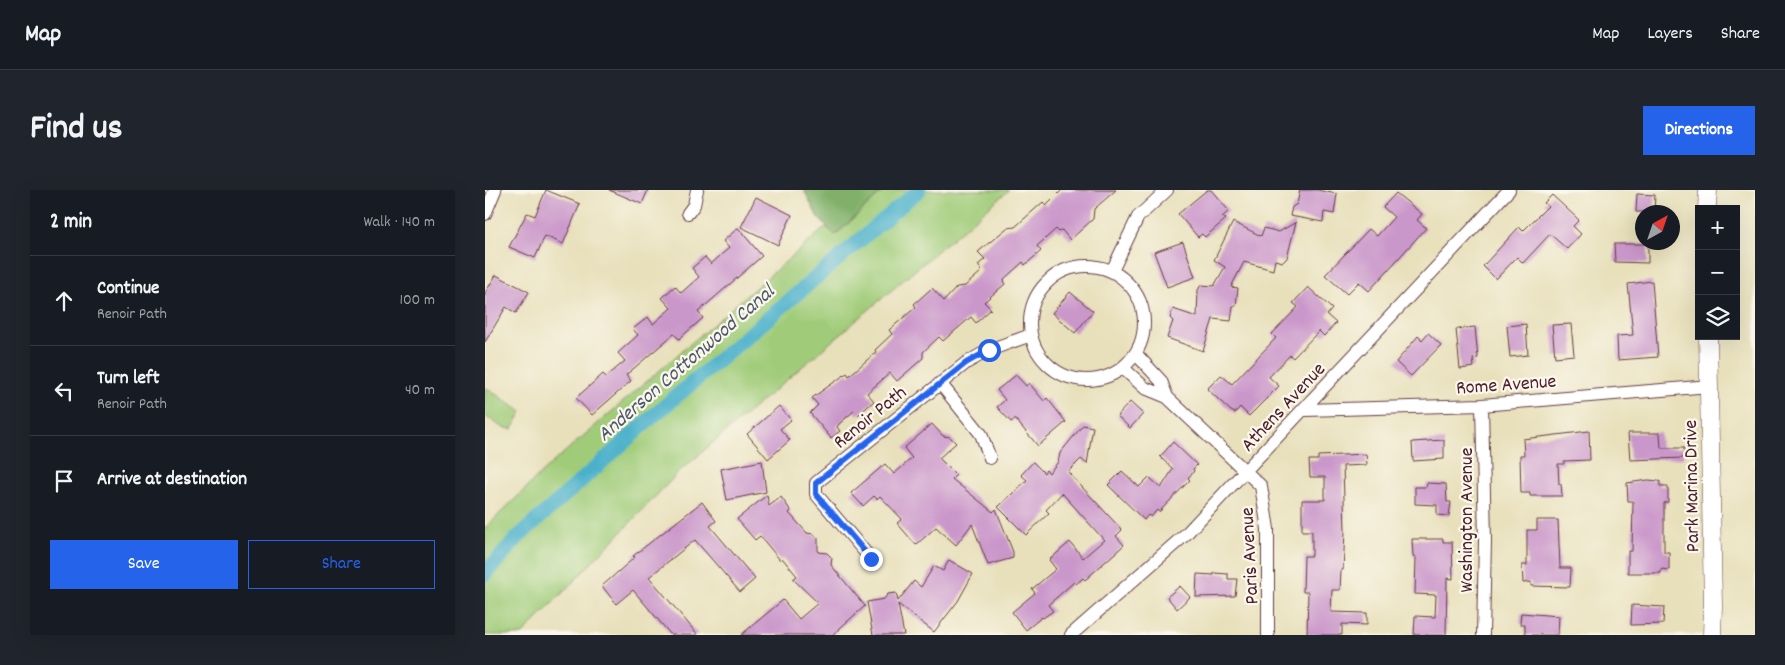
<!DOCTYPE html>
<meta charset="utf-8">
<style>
:root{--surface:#171b24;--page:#20242c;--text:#f1f3f6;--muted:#9ea1a6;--line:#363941;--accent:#2563eb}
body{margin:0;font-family:Dekko,sans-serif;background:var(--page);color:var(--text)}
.controls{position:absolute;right:15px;top:15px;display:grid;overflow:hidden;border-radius:0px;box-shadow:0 5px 20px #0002}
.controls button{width:45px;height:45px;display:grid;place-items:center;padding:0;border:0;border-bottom:1px solid var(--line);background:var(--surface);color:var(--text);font:25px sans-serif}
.compass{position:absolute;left:1150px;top:15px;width:45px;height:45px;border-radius:50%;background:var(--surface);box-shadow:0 5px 20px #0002;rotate:40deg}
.stop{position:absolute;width:15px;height:15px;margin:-11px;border:4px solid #2563eb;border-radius:50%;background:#fff}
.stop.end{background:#2563eb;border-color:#fff;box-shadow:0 1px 5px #0008}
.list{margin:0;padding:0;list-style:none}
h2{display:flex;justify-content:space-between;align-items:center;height:65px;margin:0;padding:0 20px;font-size:21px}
h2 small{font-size:16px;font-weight:400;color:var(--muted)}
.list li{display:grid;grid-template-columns:32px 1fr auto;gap:15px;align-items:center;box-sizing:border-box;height:90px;padding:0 20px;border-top:1px solid var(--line)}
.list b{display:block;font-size:19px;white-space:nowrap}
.list p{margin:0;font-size:16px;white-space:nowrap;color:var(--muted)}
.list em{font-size:16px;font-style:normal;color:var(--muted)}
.actions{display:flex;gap:10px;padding:15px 20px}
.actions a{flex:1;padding:11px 0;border:1px solid var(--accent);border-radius:0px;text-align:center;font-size:18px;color:var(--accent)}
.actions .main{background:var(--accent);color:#fff}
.icon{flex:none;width:28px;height:28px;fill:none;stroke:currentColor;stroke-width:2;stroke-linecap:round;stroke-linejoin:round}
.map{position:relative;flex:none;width:1270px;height:445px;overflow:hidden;border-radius:0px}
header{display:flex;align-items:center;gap:30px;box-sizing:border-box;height:70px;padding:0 25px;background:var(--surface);border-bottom:1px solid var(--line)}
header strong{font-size:24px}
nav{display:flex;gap:28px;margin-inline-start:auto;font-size:18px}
.intro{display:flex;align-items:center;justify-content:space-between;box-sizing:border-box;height:120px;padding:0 30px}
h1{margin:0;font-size:35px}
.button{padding:12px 22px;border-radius:0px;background:var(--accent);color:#fff;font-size:18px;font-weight:700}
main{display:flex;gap:30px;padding:0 30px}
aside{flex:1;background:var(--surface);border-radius:0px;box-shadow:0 5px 20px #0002}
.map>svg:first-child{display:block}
.green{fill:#a0cc79;stroke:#757652}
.forest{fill:#80b069;stroke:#65684a}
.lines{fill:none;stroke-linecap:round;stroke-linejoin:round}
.canal{stroke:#4cb1cb;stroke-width:15}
.building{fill:#ca97ca}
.street-casing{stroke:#623c41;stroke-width:14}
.secondary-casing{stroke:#623c41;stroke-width:19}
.street{stroke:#fff;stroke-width:12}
.secondary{stroke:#fff;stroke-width:18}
.route{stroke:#2563eb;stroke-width:6}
.labels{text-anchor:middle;stroke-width:4.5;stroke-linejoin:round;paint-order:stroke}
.street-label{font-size:20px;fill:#4a1f2b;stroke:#fbf7ec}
.water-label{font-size:21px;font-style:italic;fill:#4b596b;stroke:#fbf7ec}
</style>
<header>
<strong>Map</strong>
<nav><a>Map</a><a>Layers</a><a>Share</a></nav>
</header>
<div class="intro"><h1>Find us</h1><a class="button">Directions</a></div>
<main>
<aside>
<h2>2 min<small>Walk · 140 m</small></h2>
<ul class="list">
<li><svg class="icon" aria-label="ahead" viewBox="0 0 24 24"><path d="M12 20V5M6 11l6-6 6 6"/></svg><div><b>Continue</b><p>Renoir Path</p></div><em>100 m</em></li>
<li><svg class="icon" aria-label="left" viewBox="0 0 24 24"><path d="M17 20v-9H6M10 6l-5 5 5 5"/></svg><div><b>Turn left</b><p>Renoir Path</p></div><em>40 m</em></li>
<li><svg class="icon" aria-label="arrive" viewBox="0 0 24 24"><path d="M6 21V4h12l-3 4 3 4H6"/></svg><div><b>Arrive at destination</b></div></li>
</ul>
<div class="actions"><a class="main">Save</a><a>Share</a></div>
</aside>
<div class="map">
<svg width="1270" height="445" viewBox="0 0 1270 445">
<rect width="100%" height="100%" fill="#fbf7ec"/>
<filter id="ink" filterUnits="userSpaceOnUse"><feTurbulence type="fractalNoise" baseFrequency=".02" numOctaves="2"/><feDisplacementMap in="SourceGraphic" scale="10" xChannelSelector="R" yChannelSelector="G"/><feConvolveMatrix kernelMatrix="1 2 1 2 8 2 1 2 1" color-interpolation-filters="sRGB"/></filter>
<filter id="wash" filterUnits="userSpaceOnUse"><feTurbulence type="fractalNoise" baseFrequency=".0096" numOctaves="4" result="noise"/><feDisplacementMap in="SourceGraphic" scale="20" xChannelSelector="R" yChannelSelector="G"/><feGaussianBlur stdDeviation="1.12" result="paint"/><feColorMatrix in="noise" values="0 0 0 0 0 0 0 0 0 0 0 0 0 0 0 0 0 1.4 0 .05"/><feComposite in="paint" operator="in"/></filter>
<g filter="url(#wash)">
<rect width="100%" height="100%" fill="#e8e0bb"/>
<!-- green -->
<path class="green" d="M399,0H524L195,281L37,445H0V338L67,273L341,37L351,45Z
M0,197L37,222L27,239L18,238L0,226Z"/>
<!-- forest -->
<path class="forest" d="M319,0H399L350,45L333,28Z"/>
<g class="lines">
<!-- canal -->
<path class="canal" d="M0,384L33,347L174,221L434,0"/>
</g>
<g id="blocks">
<!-- building -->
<path class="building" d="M61,0L95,14L78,54L60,46L50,68L24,57L42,23L50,26Z
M124,0H163L157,14Z
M577,0H631L609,19L608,29L585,50L577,40L574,42L571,39L552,56L556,61L540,75L538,72L519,89L520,94L499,112L506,119L491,133L486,127L458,151L454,147L438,162V168L412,191L405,183L382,203L389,211L373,225L369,221L354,234L352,237L355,241L346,248L325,223L333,215L327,208L362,183L364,186L391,162L390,160L407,144L404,140L431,117L429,114L447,98L459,111L472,97L480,96L497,81L493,75L500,69L493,62L522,38L530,37L558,12L561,16Z
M722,0H726L744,21L737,27L741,29L720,47L717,44L713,47L693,24Z
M815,0H832L852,4L849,24L839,22L838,32L805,26L807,17L812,14Z
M911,3L937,24L932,30L941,38L884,101L874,92L862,104L840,85L884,39L892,46L909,27L898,17Z
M1152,4L1170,5L1169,22H1151Z
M1067,5L1094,30L1088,36L1096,44L1082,59L1065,44L1038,73L1032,67L1011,89L998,76L1034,37L1038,41L1063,16L1059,13Z
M271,7L307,25L293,55L256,37Z
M748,32L776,46L779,38L794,42L811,32L802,68L798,72L790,70L788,80L759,72L746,97L753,98L751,116H748L746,131L728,129L718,161L682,148L688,131L685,128L688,119L712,127L713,100L716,95L729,96L740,77L729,70Z
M253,38L277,66L213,122L218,128L194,149L189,144L141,185L146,191L107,225L91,208L118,184L121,187L140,171L133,163L153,145L148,139L163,127L168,134L186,118L177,108L190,96L196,103L214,87L207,78L220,67L226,74L244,58L238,51Z
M698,52L710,87L682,97L669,62Z
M1129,54H1163V73L1130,72Z
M11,85L44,102L31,123L21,117L0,152V103Z
M1167,91L1173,167L1133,170L1132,146L1148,145L1143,94Z
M823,97L847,119L842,125L851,133L839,146L834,141L808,168L805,165L784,187L794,196L764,226L755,217L750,223L746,221L722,199L736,185L747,194L791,148L787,144L813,117L808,113Z
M585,102L608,121L590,143L567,123Z
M1041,134L1043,165L1025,167L1022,136Z
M1086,134L1089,165L1070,167L1067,135Z
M990,137L993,168L988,169L989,177L975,179L971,139Z
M943,143L956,155L926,186L911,172L933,146L937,150Z
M531,185L541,196L544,193L559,211L562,208L581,232L553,256L530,229L526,232L512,217L520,210L512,200Z
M645,212L658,224L645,238L632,226Z
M294,216L306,230L295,239L305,250L283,269L262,244Z
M447,234L458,246L465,247L471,253L454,268L471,285L467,289L508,322L511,319L528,362V368L503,375L487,334L471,355L451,337L431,355L412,333L417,329L395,306L392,309L389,306L378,316L366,303L400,274L409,284L427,268L419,258Z
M598,235L608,237L602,274L596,269L583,282L637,340L631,346L639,355L600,390L598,388L591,394L589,392L563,415L568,421L558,428L557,427L541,440L527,422L550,403L547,399L571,379L564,370L585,352L598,368L619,350L577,303L561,320L564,323L541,345L513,317L542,290L536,285L548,272L559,283L561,280L564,283L573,272L575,263Z
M1104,241L1105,270L1079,271V274H1073L1074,294H1076L1077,306H1045V303H1036L1035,265H1039L1038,249Z
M1143,243H1175L1176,258H1199V268L1145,270Z
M959,250V269L928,271L927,252Z
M688,252L712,275L708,279L709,281L703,288L705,290L674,322L672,320L666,327L663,325L659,330L623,295L637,281L654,297L664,287L676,298L688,279L675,267Z
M881,264L882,275L858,276L860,341L858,380H856L855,400H847L846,422L882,423V435L857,434V445H822L823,402H818L819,366H827V341H817V310H840V287H825L824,270H833V266Z
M277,271L281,302L242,310L236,279Z
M1163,290L1175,291V296H1183V312L1179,313V362H1184V380L1176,379V383H1143V361H1147L1148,311H1143L1142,293Z
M942,293L961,294L962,312H966L964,326L952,325V315L930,314V297H941Z
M282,305L284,316L296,307L306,321L304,323L322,343L328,344L333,348V362L342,363L347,368L346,375L380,416L347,445H256L298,410L314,429L333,413L308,389L312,386L297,368L295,370L275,346L270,350L252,329Z
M217,312L231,331L225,336L270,389L255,402L210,350L164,387L213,445H186L148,400L131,414L117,396L150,367L148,366Z
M1052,330H1073L1075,378H1086L1085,397L1046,396V392L1038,393L1037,375H1042V340H1052Z
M927,349H958V352H967L968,389L962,388L961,445H929L930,426L950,427L951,405L930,404L931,367L928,366Z
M464,370L488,384L473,411L449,442L413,414L419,445H388L382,412L399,409L403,404L411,403L413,411L429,391L436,397L449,376L458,381Z
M729,383L743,384V389H752L750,406L711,407L712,384L729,385Z
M695,396L705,407L692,419L682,407Z
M1147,415L1179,417L1178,434L1146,435Z
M1036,423L1074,426L1073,445H1040V434H1035Z"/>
</g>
</g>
<g filter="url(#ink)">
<use href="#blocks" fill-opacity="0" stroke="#623c41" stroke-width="1"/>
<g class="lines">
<!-- street casing -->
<g class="street-casing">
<path id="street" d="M203,23L209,15L212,0
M0,24L10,0
M545 133a57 57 0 1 1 114 0a57 57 0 1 1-114 0Z
M627,81L653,27L682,0
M651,164L676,191L682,207
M638,178L660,198L682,207L776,296L783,339V445
M455,193L496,244L505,268
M997,215L1000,350L998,445
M820,220L997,215L1225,196
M386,369L331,304V293L481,173L504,160L546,145
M586,445L701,344L1024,0"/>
</g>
<!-- secondary casing -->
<g class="secondary-casing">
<path id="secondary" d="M1222,19L1223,0
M1223,146L1228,416L1227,445"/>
</g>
<!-- street -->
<use href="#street" class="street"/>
<!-- secondary -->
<use href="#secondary" class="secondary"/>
</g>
</g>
<g class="lines" filter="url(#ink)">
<!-- route -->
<path class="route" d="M386,369L331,304V293L481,173L504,160"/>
</g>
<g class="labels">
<!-- street labels -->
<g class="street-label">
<text transform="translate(1021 193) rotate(-4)" y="7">Rome Avenue</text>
<text transform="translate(797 216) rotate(-47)" y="7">Athens Avenue</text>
<text transform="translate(384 226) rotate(-39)" y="7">Renoir Path</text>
<text transform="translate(1205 296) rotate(-91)" y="7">Park Marina Drive</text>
<text transform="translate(980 330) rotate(-90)" y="7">Washington Avenue</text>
<text transform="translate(763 366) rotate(-93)" y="7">Paris Avenue</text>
</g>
<!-- water labels -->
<g class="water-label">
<text transform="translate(200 172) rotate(-41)" y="7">Anderson Cottonwood Canal</text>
</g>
</g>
</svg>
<div class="controls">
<button>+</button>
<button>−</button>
<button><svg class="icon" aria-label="layers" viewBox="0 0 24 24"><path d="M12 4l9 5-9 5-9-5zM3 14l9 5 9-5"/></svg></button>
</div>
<svg class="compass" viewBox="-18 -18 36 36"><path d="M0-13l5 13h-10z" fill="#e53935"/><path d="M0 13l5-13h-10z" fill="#9ea1a6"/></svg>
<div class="stop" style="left:504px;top:160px"></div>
<div class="stop end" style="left:386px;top:369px"></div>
</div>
</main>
